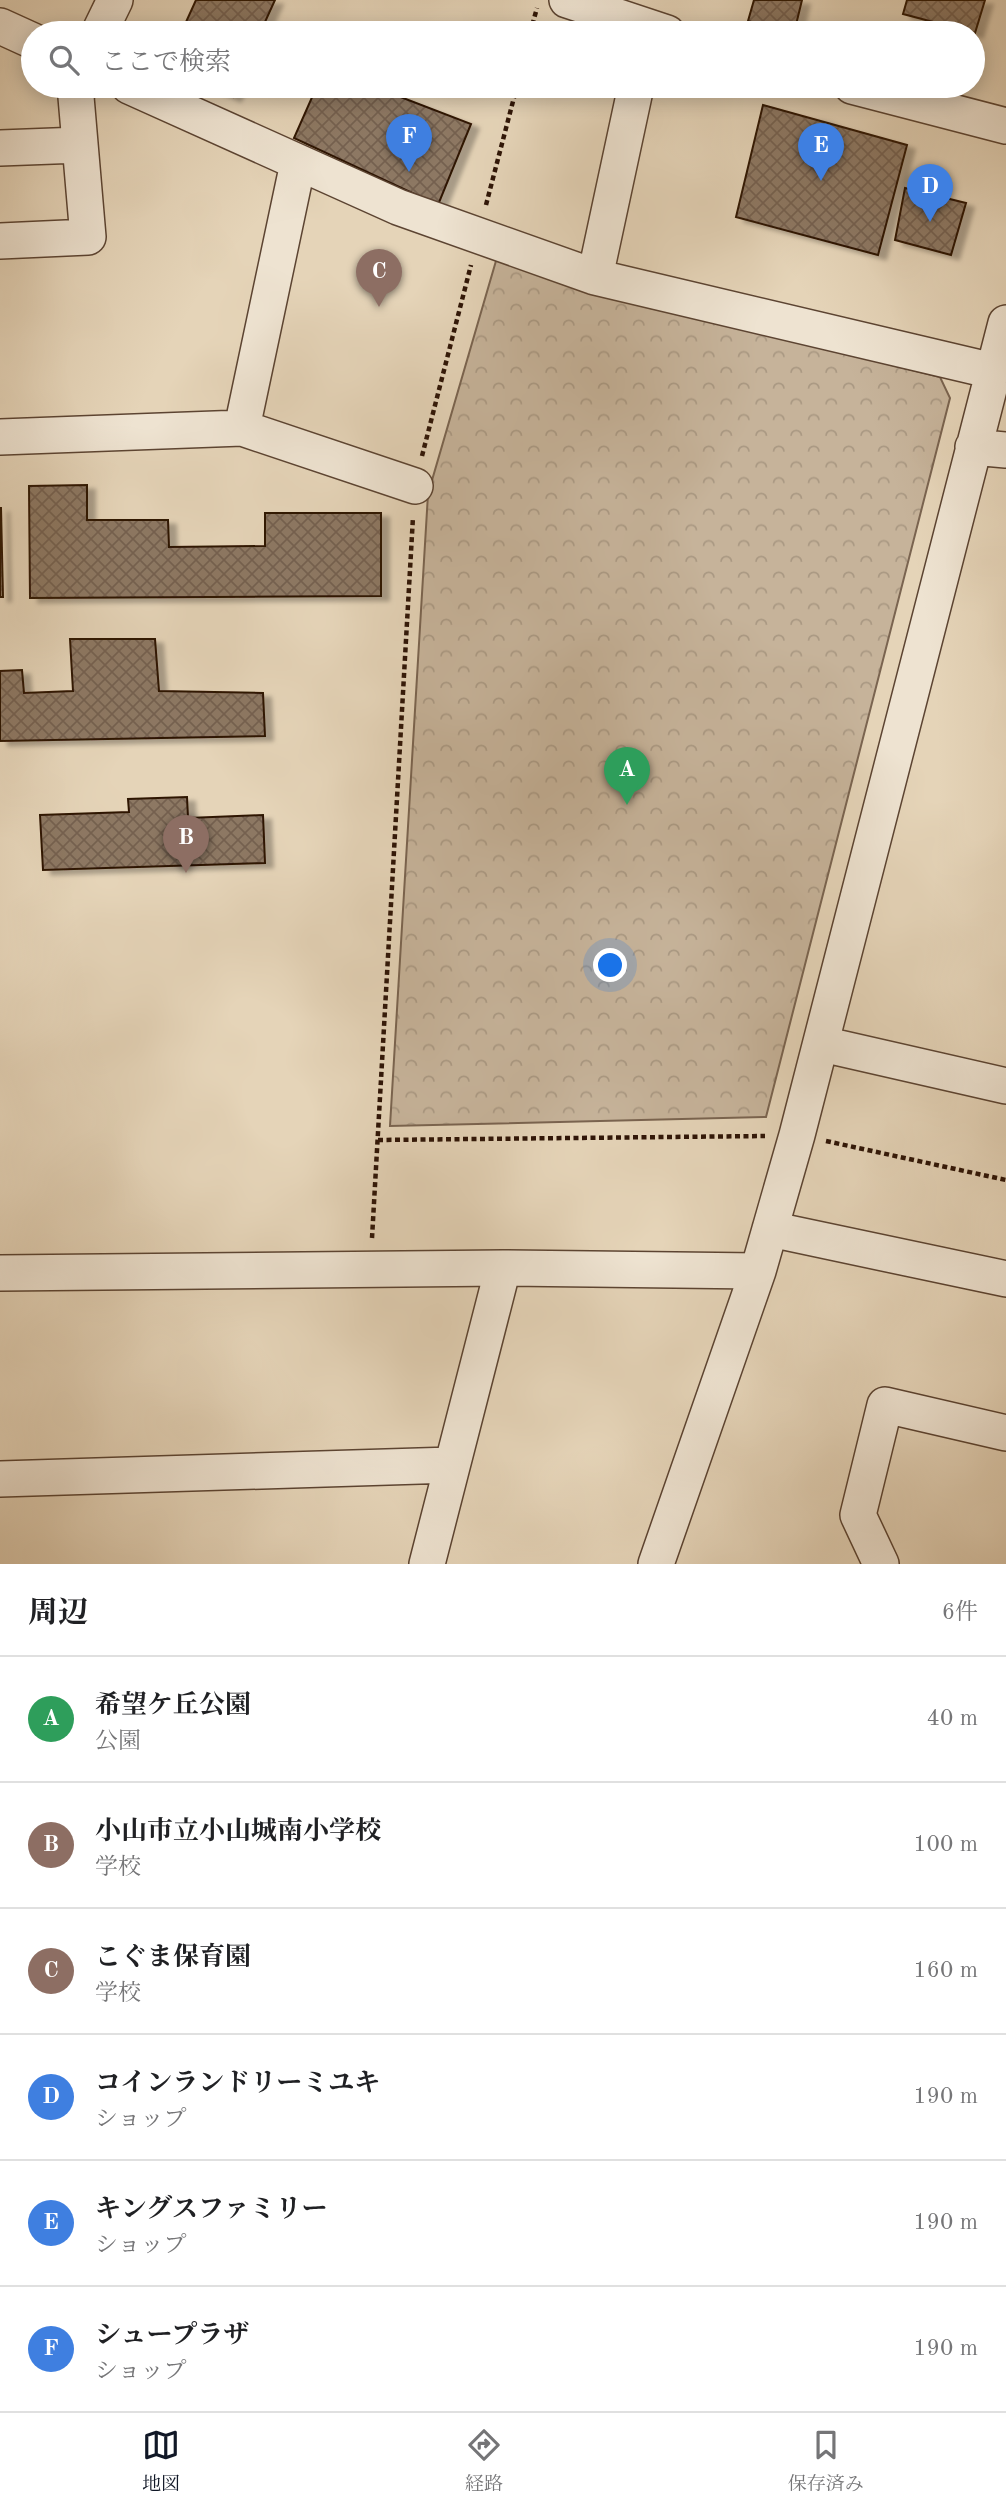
<!DOCTYPE html>
<html lang="ja">
<meta charset="utf-8">
<style>
:root{--surface:#fff;--page:#f6f6f6;--text:#202124;--muted:#757577;--line:#e0e0e0;--accent:#111827}
body{margin:0;font-family:"Old Standard TT","Noto Serif JP",serif;background:var(--page);color:var(--text)}
.you{position:absolute;left:611px;top:966px;width:24px;height:24px;margin:-18px;border:5px solid #fff;border-radius:50%;background:#1a73e8;box-shadow:0 0 0 10px #1a73e833}
.badge{display:grid;place-items:center;width:46px;height:46px;border-radius:50%;background:var(--accent);color:#fff;font-size:23px;font-weight:700}
.pin{position:absolute;translate:-50% -58px;filter:drop-shadow(0 2px 4px #0008)}
.pin::after{content:'';position:absolute;top:37px;width:24px;height:21px;background:inherit;clip-path:polygon(0 0,100% 0,50% 100%)}
.list{margin:0;padding:0;list-style:none}
h2{display:flex;justify-content:space-between;align-items:center;height:91px;margin:0;padding:0 28px;font-size:30px}
h2 small{font-size:23px;font-weight:400;color:var(--muted)}
.list li{display:grid;grid-template-columns:46px 1fr auto;gap:21px;align-items:center;box-sizing:border-box;height:126px;padding:0 28px;border-top:2px solid var(--line)}
.list b{display:block;font-size:26px;white-space:nowrap}
.list p{margin:0;font-size:23px;white-space:nowrap;color:var(--muted)}
.list em{font-size:23px;font-style:normal;color:var(--muted)}
.icon{flex:none;width:38px;height:38px;fill:none;stroke:currentColor;stroke-width:2;stroke-linecap:round;stroke-linejoin:round}
.map{position:relative;flex:none;width:1006px;height:1564px;overflow:hidden}
.search{position:absolute;background:var(--surface);box-shadow:0 4px 18px #0003;left:21px;right:21px;top:21px;height:77px;display:flex;align-items:center;gap:18px;box-sizing:border-box;padding:0 24px;border-radius:38px;color:var(--muted);font-size:26px}
.sheet{height:847px;background:var(--surface)}
nav{display:flex;justify-content:space-around;align-items:center;box-sizing:border-box;height:98px;border-top:2px solid var(--line);background:var(--surface);font-size:19px;color:var(--muted)}
nav a{display:grid;justify-items:center;gap:4px}
nav .on{color:var(--accent)}
.map>svg:first-child{display:block}
.forest{fill:url(#forest-crowns);stroke:#7a6450;stroke-width:2}
.building{fill:url(#building-cross-hatch);stroke:#2e1406;stroke-width:2;filter:url(#shadow)}
.lines{fill:none;stroke-linecap:round;stroke-linejoin:round}
.minor-casing{stroke:#5c4432;stroke-width:38}
.path{stroke:#2e1406;stroke-width:4.5;stroke-dasharray:5 3.5;stroke-linecap:butt}
.minor{stroke:#eee3d1;stroke-width:35}
</style>
<div class="map">
<svg width="1006" height="1564" viewBox="0 0 1006 1564">
<defs>
<pattern id="forest-crowns" width="20" height="18" patternUnits="userSpaceOnUse" patternTransform="scale(1.75)"><rect width="20" height="18" fill="#c6b39a"/><path d="M2 6a3 3 0 1 1 6 0M12 15a3 3 0 1 1 6 0" fill="none" stroke="#aa9983"/></pattern>
<pattern id="building-cross-hatch" width="8" height="8" patternUnits="userSpaceOnUse" patternTransform="scale(1.75)"><rect width="8" height="8" fill="#8d7863"/><path d="M0 0l8 8M0 8l8-8" fill="none" stroke="#746150"/></pattern>
<filter id="shadow"><feDropShadow dx="8" dy="4.5" stdDeviation="2" flood-color="#0004"/></filter>
</defs>
<rect width="100%" height="100%" fill="#e5d4b8"/>
<filter id="stains"><feTurbulence type="fractalNoise" baseFrequency=".00286" numOctaves="4"/><feColorMatrix values="0 0 0 0 .2 0 0 0 0 .09 0 0 0 0 .02 0 0 0 .5 -.17"/></filter>
<radialGradient id="worn" r=".72"><stop offset=".6" stop-color="#630" stop-opacity="0"/><stop offset="1" stop-color="#630" stop-opacity=".3"/></radialGradient>
<!-- forest -->
<path class="forest" d="M498,254L590,290L940,377L950,398L766,1117L390,1126L428,494Z"/>
<!-- building -->
<path class="building" d="M196,0H275L260,33H181Z
M754,0H802L794,33L748,21Z
M907,0H985L975,33L903,14Z
M208,86H238L233,97Z
M317,86H372L471,124L438,205L294,138Z
M763,105L907,145L878,255L736,217Z
M905,188L966,203L951,255L895,240Z
M87,485V520H168L169,547L265,546V513H381V596L30,598L29,486Z
M0,508H1L3,597H0Z
M70,639H155L159,691L263,693L265,736L0,741V671L22,670L24,693L73,691Z
M187,797L188,818L263,815L265,863L43,870L40,815L129,812L128,799Z"/>
<g class="lines">
<!-- minor casing -->
<g class="minor-casing">
<path id="minor" d="M567,0L667,33
M0,26L33,41
M99,33L115,0
M129,86L398,207L595,277L993,371
M852,86L1006,126
M0,148L80,145
M0,241L88,237L76,97L79,86
M595,277L636,86
M242,428L298,163
M0,437L242,428L415,486
M973,447L1006,450
M822,1044L1006,1086
M770,1229L1006,1279
M0,1273L503,1268L758,1271
M0,1479L452,1465
M427,1564L503,1268
M656,1564L758,1271L797,1135L1006,323
M881,1564L858,1515L885,1405L1006,1433"/>
</g>
<!-- path -->
<path class="path" d="M530,33L537,8
M486,205L517,86
M422,456L471,265
M378,1140L765,1136
M826,1141L1006,1180
M372,1238L413,517"/>
<!-- minor -->
<use href="#minor" class="minor"/>
</g>
<rect width="100%" height="100%" filter="url(#stains)"/>
<rect width="100%" height="100%" fill="url(#worn)"/>
</svg>
<div class="you"></div>
<div class="pin badge" style="left:627px;top:805px;background:#2e9e5b">A</div>
<div class="pin badge" style="left:186px;top:873px;background:#8d6e63">B</div>
<div class="pin badge" style="left:379px;top:307px;background:#8d6e63">C</div>
<div class="pin badge" style="left:930px;top:222px;background:#3f7fe0">D</div>
<div class="pin badge" style="left:821px;top:181px;background:#3f7fe0">E</div>
<div class="pin badge" style="left:409px;top:172px;background:#3f7fe0">F</div>
<div class="search"><svg class="icon" aria-label="search" viewBox="0 0 24 24"><circle cx="10" cy="10" r="6"/><path d="M15 15l6 6"/></svg>ここで検索</div>
</div>
<section class="sheet">
<h2>周辺<small>6件</small></h2>
<ul class="list">
<li><span class="badge" style="background:#2e9e5b">A</span><div><b>希望ケ丘公園</b><p>公園</p></div><em>40 m</em></li>
<li><span class="badge" style="background:#8d6e63">B</span><div><b>小山市立小山城南小学校</b><p>学校</p></div><em>100 m</em></li>
<li><span class="badge" style="background:#8d6e63">C</span><div><b>こぐま保育園</b><p>学校</p></div><em>160 m</em></li>
<li><span class="badge" style="background:#3f7fe0">D</span><div><b>コインランドリーミユキ</b><p>ショップ</p></div><em>190 m</em></li>
<li><span class="badge" style="background:#3f7fe0">E</span><div><b>キングスファミリー</b><p>ショップ</p></div><em>190 m</em></li>
<li><span class="badge" style="background:#3f7fe0">F</span><div><b>シュープラザ</b><p>ショップ</p></div><em>190 m</em></li>
</ul>
</section>
<nav>
<a class="on"><svg class="icon" aria-label="map" viewBox="0 0 24 24"><path d="M3 6l6-2 6 2 6-2v14l-6 2-6-2-6 2zM9 4v14M15 6v14"/></svg>地図</a>
<a><svg class="icon" aria-label="directions" viewBox="0 0 24 24"><path d="M12 3l9 9-9 9-9-9zM9 14v-3h6M13 9l2 2-2 2"/></svg>経路</a>
<a><svg class="icon" aria-label="saved" viewBox="0 0 24 24"><path d="M7 4h10v16l-5-4-5 4z"/></svg>保存済み</a>
</nav>
